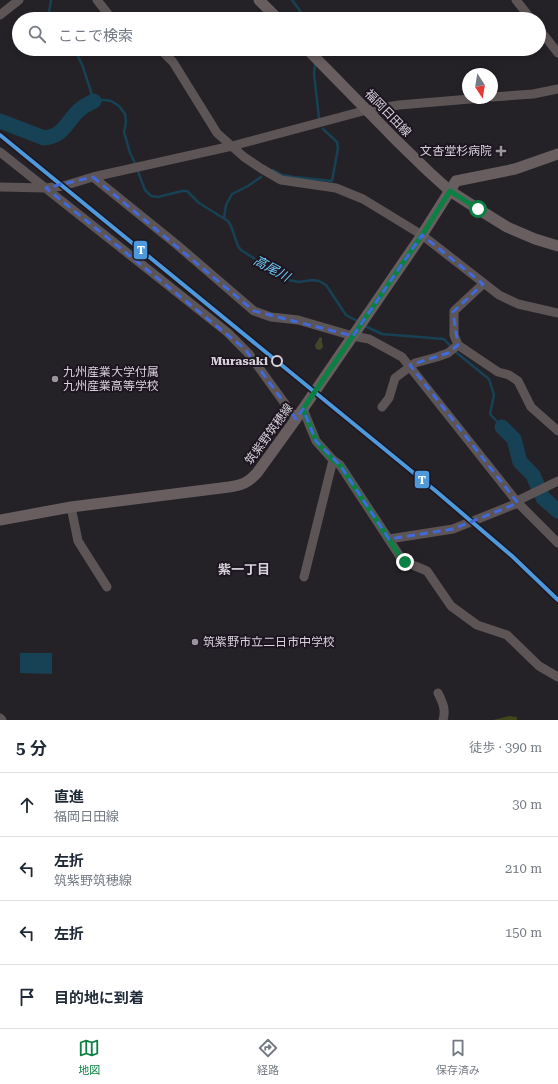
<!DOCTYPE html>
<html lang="ja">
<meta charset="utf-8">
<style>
:root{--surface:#fff;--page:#f6f6f7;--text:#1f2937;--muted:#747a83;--line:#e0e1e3;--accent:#0b8043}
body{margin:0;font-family:"Roboto Serif","Noto Sans JP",serif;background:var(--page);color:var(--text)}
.compass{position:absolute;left:462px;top:68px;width:36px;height:36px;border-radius:50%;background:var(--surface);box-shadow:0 2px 6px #0003;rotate:168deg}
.stop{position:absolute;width:12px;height:12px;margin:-9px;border:3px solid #0b8043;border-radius:50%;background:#fff}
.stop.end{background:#0b8043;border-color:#fff;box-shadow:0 1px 4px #0008}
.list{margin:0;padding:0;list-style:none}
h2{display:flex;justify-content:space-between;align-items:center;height:52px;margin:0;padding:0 16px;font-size:17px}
h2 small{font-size:13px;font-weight:400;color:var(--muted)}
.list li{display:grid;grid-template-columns:26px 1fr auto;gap:12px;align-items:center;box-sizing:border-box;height:64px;padding:0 16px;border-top:1px solid var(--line)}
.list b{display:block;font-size:15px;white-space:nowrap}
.list p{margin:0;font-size:13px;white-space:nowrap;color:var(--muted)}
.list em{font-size:13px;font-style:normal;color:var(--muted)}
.icon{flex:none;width:22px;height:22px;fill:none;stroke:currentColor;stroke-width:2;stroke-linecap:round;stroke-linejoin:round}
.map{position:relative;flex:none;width:558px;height:720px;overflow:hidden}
.search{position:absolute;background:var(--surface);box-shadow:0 2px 6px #0003;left:12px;right:12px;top:12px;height:44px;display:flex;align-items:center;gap:10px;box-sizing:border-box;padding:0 14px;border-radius:22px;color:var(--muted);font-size:15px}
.sheet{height:308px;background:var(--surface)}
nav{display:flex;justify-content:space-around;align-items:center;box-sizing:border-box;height:56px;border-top:1px solid var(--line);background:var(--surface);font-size:11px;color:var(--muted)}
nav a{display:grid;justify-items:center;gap:2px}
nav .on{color:var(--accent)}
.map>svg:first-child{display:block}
.green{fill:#414728}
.forest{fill:#3f471a}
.water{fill:#174255}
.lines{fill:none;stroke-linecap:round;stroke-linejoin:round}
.stream{stroke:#174255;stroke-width:2.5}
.river{stroke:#174255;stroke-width:15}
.minor{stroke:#5d5455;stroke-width:9}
.major{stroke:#685e5f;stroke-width:11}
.rail-1-casing{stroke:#1d1621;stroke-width:7}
.rail-1{stroke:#4d99db;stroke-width:4}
.route{stroke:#0b8043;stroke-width:5}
.marked{fill:none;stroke:#4269d9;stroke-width:3;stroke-dasharray:8 5;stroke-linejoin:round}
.poi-dot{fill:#99959c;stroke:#1d1621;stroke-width:1.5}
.stop-dot{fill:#1d1621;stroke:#d8d3db;stroke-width:2}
.labels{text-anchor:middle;stroke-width:4;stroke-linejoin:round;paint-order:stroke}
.street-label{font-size:12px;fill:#d8d3db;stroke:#1d1621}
.poi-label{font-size:12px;fill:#d8d3db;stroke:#1d1621;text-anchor:start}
.stop-label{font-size:12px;font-weight:bold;fill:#d8d3db;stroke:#1d1621;text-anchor:end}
.water-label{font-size:13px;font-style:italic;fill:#71cbf6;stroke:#1d1621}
.neighbourhood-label{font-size:13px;font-weight:bold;fill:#d8d3db;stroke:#1d1621}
.line-badge{stroke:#1d1621;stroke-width:1.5}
.badge-label{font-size:11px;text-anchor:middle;font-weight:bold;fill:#fff}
</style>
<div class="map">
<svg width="558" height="720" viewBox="0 0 558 720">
<rect width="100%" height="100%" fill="#252227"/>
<!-- green -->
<path class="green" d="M320,337L322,338V342L323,347L320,350L316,349L315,345Z"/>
<!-- forest -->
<path class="forest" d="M509,716L517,717V720H493Z"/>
<!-- water -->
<path class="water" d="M20,653H52V674L20,673Z"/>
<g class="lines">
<!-- stream -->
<path class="stream" d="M292,0L306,19
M48,19L51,0
M71,49L76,52L83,67L94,101L98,100H105L111,101L119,106L125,114L126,122L124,132L130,153L134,161L145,190L151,196L158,197L182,191H187L199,203L228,221L231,226L238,246L241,250L288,280L299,282L312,280L319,281L326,285L346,315L359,322
M315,65L314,74L319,118
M273,170L282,175L294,177L332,181L338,148L337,142L323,129
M224,218L226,205L232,194L248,186L261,177
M365,326L382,334L444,339L458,354L489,379L494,395L490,414L502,427"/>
<!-- river -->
<path class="river" d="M0,121L44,138C65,137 68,117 83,107C86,105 90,103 94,101
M502,427L514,439L520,462L533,475L543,498L558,511"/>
<!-- minor -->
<path class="minor" d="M97,0L112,19
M516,0L531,19
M0,15L19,0
M539,29L558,53
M160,49L173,62L217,133L244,157L262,169L281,180L336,188L363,199L422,235L499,295L518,304L558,313
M492,97L533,94L558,89
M0,152L227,332L249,354L296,419
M93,177L176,244L254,311L271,317L298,320L353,336L369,339L402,357L518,503L558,543
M0,187L46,188L63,186L93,177L232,146L367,110L399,105L482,98
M483,284L454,311V335L458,345L498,372L509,375L518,381L531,407L558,431
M382,407L389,398L395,378L415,363L437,357L448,353L458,345
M303,409L316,441L333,460L340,465L403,561L427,571L451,606L477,625L507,635L539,666L558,677
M517,501L558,481
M71,507L78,541L107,587
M389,539L453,529L518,503
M304,577L333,460
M438,693C443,703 446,710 443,720
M0,718L2,720"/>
<!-- major -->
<path class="major" d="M259,0L278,19
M307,49L396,140L429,172L450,191L478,209L507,227L535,239L558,246
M0,520L71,507L229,487C242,485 248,483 257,473L296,419L422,235L456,181L515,169L558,154"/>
<!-- rail-1 casing -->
<g class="rail-1-casing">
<path id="rail-1" d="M0,135L437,492L512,556L558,600"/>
</g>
<!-- rail-1 -->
<use href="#rail-1" class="rail-1"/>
</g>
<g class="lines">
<!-- route -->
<path class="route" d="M405,562L403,561L340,465L333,460L316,441L303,409L422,235L450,191L478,209"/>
</g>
<!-- marked area -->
<path class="marked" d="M93,177L254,311L353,336L422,235L483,284L453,312L458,345L448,353L410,365L518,503L453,529L389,539L340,465L316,441L303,409L296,419L245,349L46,188Z"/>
<!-- markers -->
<g class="poi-dot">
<path d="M499 145h4v4h4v4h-4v4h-4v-4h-4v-4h4z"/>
<circle cx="55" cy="379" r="4"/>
<circle cx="195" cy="642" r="4"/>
</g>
<circle class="stop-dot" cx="277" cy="361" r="5"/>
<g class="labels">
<!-- street labels -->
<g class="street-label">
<text transform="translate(388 113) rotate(46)" y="4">福岡日田線</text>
<text transform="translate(269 434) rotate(-54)" y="4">筑紫野筑穂線</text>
</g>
<!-- poi labels -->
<g class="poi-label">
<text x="492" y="155" text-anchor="end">文杏堂杉病院</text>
<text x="63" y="376">九州産業大学付属<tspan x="63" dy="14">九州産業高等学校</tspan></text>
<text x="203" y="646">筑紫野市立二日市中学校</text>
</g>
<!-- stop labels -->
<g class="stop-label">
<text x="268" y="365">Murasaki</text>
</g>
<!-- water labels -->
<g class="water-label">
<text transform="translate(272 268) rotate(29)" y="5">高尾川</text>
</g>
<!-- neighbourhood labels -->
<g class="neighbourhood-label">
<text x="244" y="574">紫一丁目</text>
</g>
</g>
<g class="line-badge">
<rect x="133" y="240" width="15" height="20" rx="4" fill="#4d99db"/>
<rect x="414" y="470" width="16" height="19" rx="4" fill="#4d99db"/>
</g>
<g class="badge-label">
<text x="141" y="254">T</text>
<text x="422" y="484">T</text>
</g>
</svg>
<svg class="compass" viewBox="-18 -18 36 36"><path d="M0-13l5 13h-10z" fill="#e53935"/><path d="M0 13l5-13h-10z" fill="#747a83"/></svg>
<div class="stop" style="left:478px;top:209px"></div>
<div class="stop end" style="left:405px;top:562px"></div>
<div class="search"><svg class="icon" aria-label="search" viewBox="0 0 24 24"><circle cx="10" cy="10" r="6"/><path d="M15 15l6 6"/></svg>ここで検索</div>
</div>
<section class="sheet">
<h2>5 分<small>徒歩 · 390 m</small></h2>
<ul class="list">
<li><svg class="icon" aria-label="ahead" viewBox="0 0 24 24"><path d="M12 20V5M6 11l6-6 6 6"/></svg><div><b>直進</b><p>福岡日田線</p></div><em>30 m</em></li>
<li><svg class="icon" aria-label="left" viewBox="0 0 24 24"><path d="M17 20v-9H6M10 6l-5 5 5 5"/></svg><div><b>左折</b><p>筑紫野筑穂線</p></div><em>210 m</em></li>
<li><svg class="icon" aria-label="left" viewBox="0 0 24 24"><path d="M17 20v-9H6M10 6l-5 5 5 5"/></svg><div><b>左折</b></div><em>150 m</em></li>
<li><svg class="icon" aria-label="arrive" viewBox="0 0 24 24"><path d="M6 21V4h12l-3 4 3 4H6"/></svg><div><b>目的地に到着</b></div></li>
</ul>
</section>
<nav>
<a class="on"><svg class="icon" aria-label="map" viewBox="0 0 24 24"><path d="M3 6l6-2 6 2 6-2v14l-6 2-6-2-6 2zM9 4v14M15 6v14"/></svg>地図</a>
<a><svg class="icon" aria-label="directions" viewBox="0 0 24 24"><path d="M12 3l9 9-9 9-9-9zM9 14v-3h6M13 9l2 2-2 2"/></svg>経路</a>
<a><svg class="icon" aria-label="saved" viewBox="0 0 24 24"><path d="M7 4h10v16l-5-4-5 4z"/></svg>保存済み</a>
</nav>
